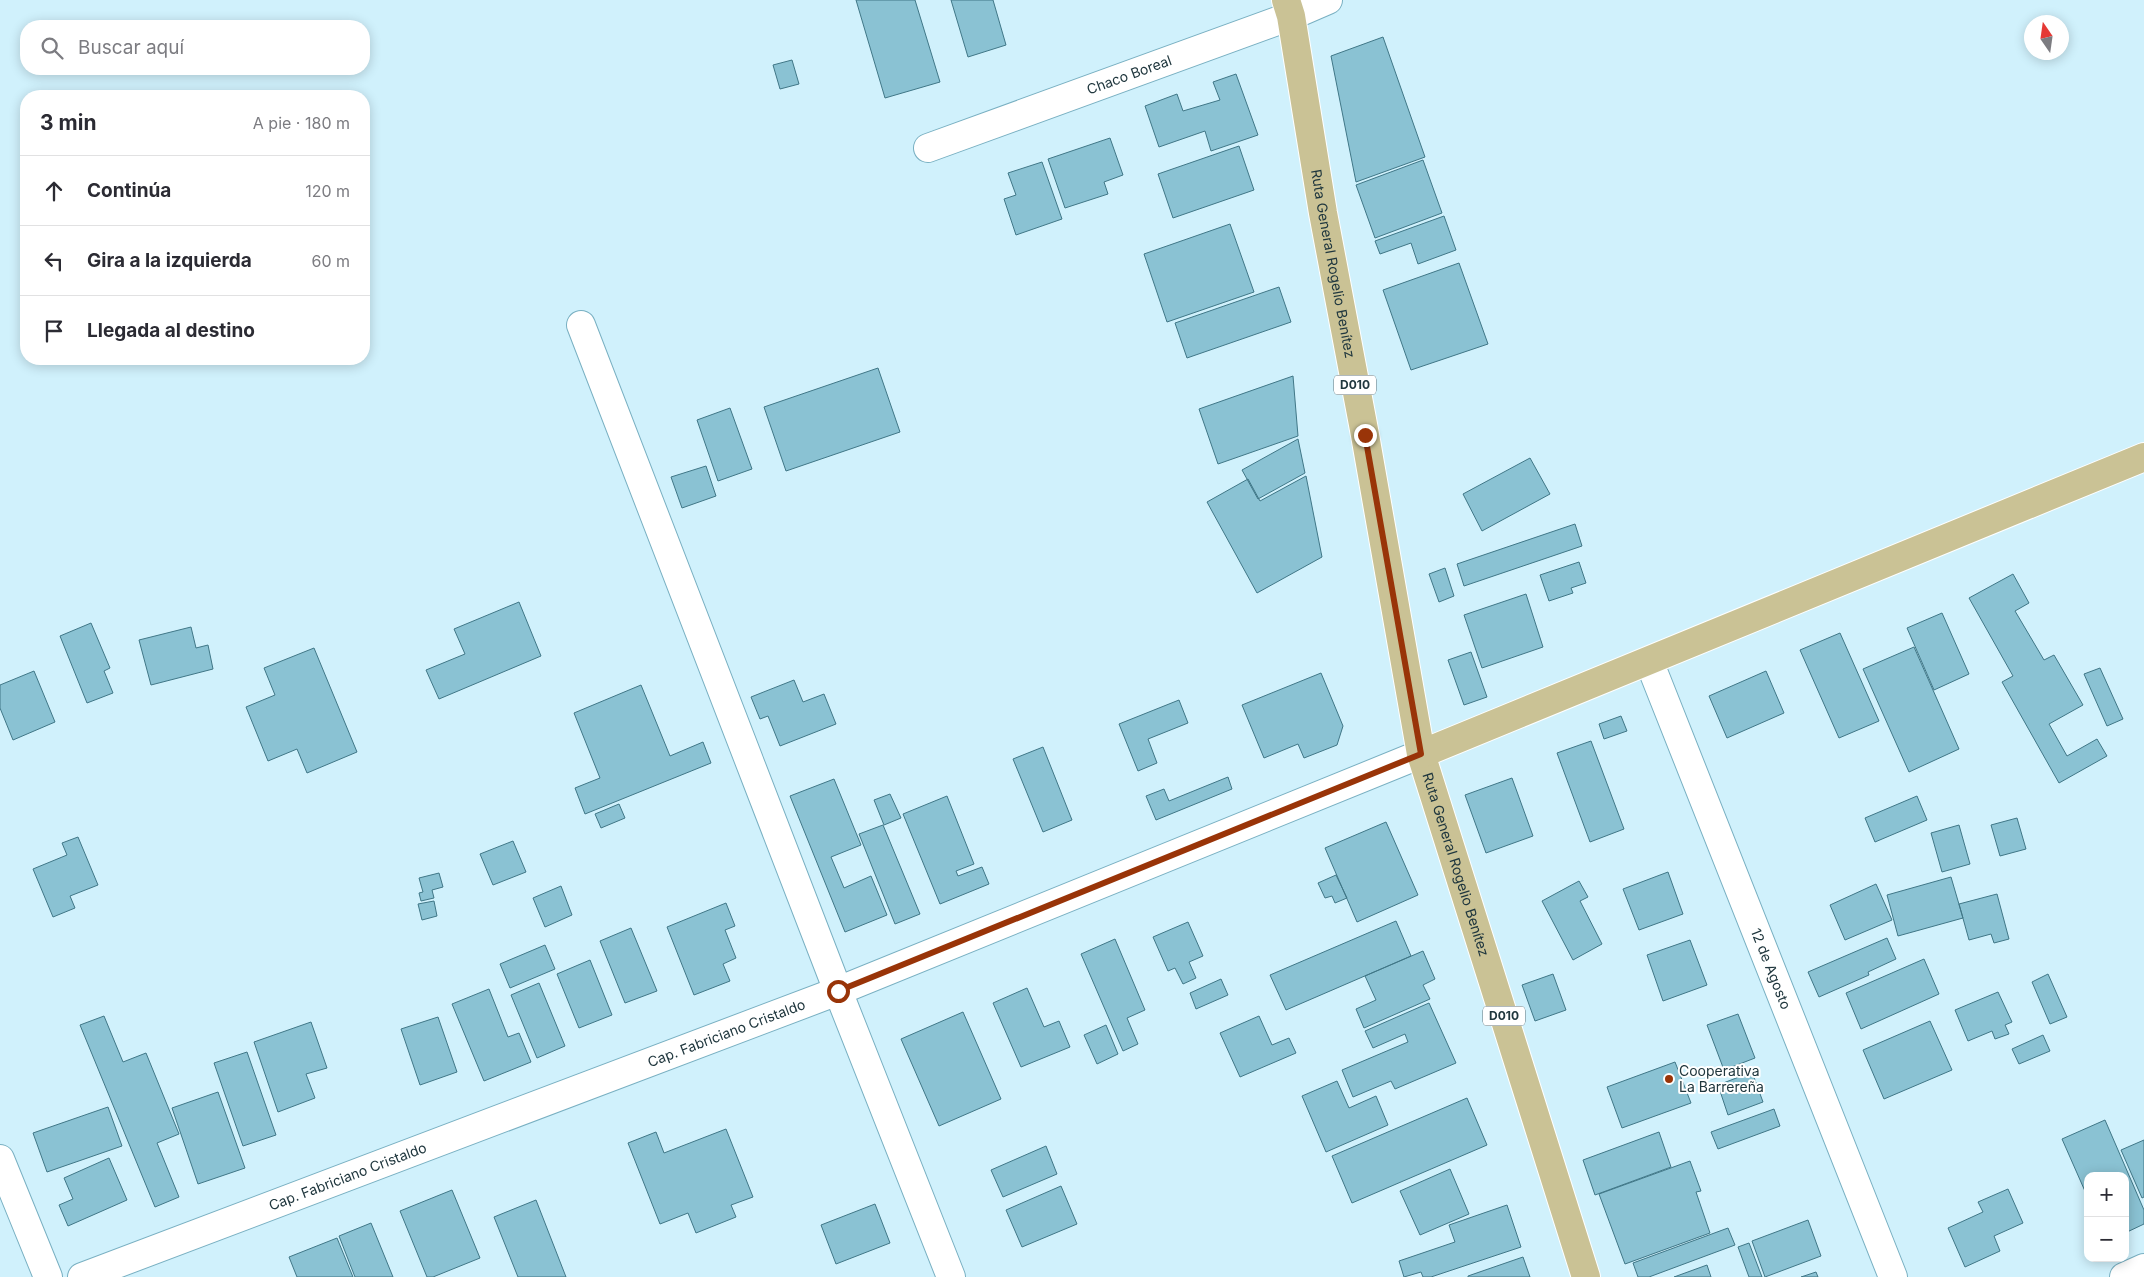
<!DOCTYPE html>
<html lang="es">
<meta charset="utf-8">
<style>
:root{--surface:#fff;--page:#f7f7f7;--text:#2b2b33;--muted:#7c7c81;--line:#e1e1e2}
body{margin:0;font-family:Inter,sans-serif;background:var(--page);color:var(--text)}
.controls{position:absolute;right:15px;bottom:15px;display:grid;overflow:hidden;border-radius:10px;box-shadow:0 2px 12px #0003}
.controls button{width:45px;height:45px;display:grid;place-items:center;padding:0;border:0;border-bottom:1px solid var(--line);background:var(--surface);color:var(--text);font:25px sans-serif}
.compass{position:absolute;left:2024px;top:15px;width:45px;height:45px;border-radius:50%;background:var(--surface);box-shadow:0 2px 12px #0003;rotate:347deg}
.stop{position:absolute;width:15px;height:15px;margin:-11px;border:4px solid #993408;border-radius:50%;background:#fff}
.stop.end{background:#993408;border-color:#fff;box-shadow:0 1px 5px #0008}
.list{margin:0;padding:0;list-style:none}
h2{display:flex;justify-content:space-between;align-items:center;height:65px;margin:0;padding:0 20px;font-size:21px}
h2 small{font-size:16px;font-weight:400;color:var(--muted)}
.list li{display:grid;grid-template-columns:32px 1fr auto;gap:15px;align-items:center;box-sizing:border-box;height:70px;padding:0 20px;border-top:1px solid var(--line)}
.list b{display:block;font-size:19px;white-space:nowrap}
.list em{font-size:16px;font-style:normal;color:var(--muted)}
.icon{flex:none;width:28px;height:28px;fill:none;stroke:currentColor;stroke-width:2;stroke-linecap:round;stroke-linejoin:round}
.map{position:relative;flex:none;width:2144px;height:1277px;overflow:hidden}
.search{position:absolute;background:var(--surface);box-shadow:0 2px 12px #0003;left:20px;top:20px;width:350px;height:55px;display:flex;align-items:center;gap:12px;box-sizing:border-box;padding:0 18px;border-radius:20px;color:var(--muted);font-size:19px}
.panel{position:absolute;background:var(--surface);box-shadow:0 2px 12px #0003;left:20px;top:90px;width:350px;height:275px;border-radius:20px}
.map>svg:first-child{display:block}
.building{fill:#8ac2d3;stroke:#407787}
.lines{fill:none;stroke-linecap:round;stroke-linejoin:round}
.minor-casing{stroke:#79b0c2;stroke-width:30}
.major-casing{stroke:#fff;stroke-width:30}
.minor{stroke:#fff;stroke-width:28}
.major{stroke:#cac295;stroke-width:28}
.route{stroke:#993408;stroke-width:6}
.poi-dot{fill:#993408;stroke:#fff;stroke-width:2}
.labels{text-anchor:middle;stroke-width:4;stroke-linejoin:round;paint-order:stroke}
.shield{fill:#fff;stroke:#637378;stroke-width:1}
.shield-label{font-size:12px;font-weight:bold;fill:#20373e}
.street-label{font-size:14px;fill:#20373e;stroke:#fff}
.poi-label{font-size:14px;fill:#20373e;stroke:#fff;text-anchor:start}
</style>
<div class="map">
<svg width="2144" height="1277" viewBox="0 0 2144 1277">
<rect width="100%" height="100%" fill="#d0f1fc"/>
<!-- building -->
<path class="building" d="M856,0H915L940,82L885,98Z
M951,0H993L1006,45L968,57Z
M1383,37L1425,157L1356,182L1331,56Z
M792,60L799,84L780,89L773,65Z
M1236,74L1258,135L1211,151L1205,131L1159,147L1145,106L1177,94L1183,111L1220,100L1213,82Z
M1110,138L1123,175L1104,182L1108,194L1065,208L1048,159Z
M1239,146L1254,190L1173,218L1158,174Z
M1423,160L1442,213L1375,238L1356,185Z
M1042,162L1062,219L1016,235L1004,199L1016,195L1008,173Z
M1444,216L1456,250L1418,264L1411,243L1380,254L1375,241Z
M1230,224L1254,292L1167,322L1144,254Z
M1459,263L1488,344L1411,370L1383,290Z
M1279,287L1291,322L1187,358L1175,323Z
M878,368L900,432L786,471L764,407Z
M1293,376L1298,436L1218,464L1199,409Z
M730,408L752,469L718,481L697,420Z
M1298,439L1305,473L1258,499L1242,470Z
M1530,458L1550,494L1482,531L1463,494Z
M706,466L716,496L682,508L671,477Z
M1306,476L1322,557L1257,593L1207,502L1248,479L1260,501Z
M1575,524L1582,546L1464,586L1457,564Z
M1579,562L1586,583L1571,588L1573,593L1549,601L1540,575Z
M1445,568L1454,596L1439,602L1429,574Z
M2013,574L2029,603L2015,611L2044,660L2054,655L2083,705L2049,724L2067,756L2097,739L2107,756L2059,783L2002,682L2013,676L1969,598Z
M1526,594L1543,647L1482,668L1464,615Z
M519,602L541,656L439,699L426,670L465,654L454,629Z
M1942,613L1969,674L1934,690L1907,628Z
M91,623L110,668L104,671L113,693L87,703L60,636Z
M191,627L196,648L208,645L213,669L151,685L139,640Z
M1840,633L1879,721L1839,738L1800,650Z
M1914,647L1959,749L1909,772L1863,669Z
M314,648L357,752L307,773L297,749L268,761L246,707L275,695L264,668Z
M1471,652L1487,697L1464,705L1448,660Z
M2100,668L2123,719L2107,726L2084,674Z
M34,671L55,722L13,740L0,708V685Z
M1766,671L1784,713L1727,738L1709,696Z
M1321,673L1343,726L1337,745L1304,758L1298,744L1264,758L1242,705Z
M794,680L803,702L824,694L836,724L780,746L768,716L760,719L751,697Z
M641,685L670,756L703,742L711,763L585,814L575,788L600,778L574,713Z
M1179,700L1188,723L1148,739L1157,763L1138,771L1119,724Z
M1621,716L1627,731L1604,739L1599,724Z
M1591,741L1624,829L1590,842L1557,753Z
M1043,747L1072,820L1043,832L1013,759Z
M1228,777L1232,789L1156,820L1146,796L1164,789L1169,801Z
M1512,778L1533,836L1486,853L1465,795Z
M834,779L861,845L831,857L844,888L871,876L887,915L845,932L790,796Z
M890,794L901,818L884,825L874,800Z
M947,796L974,864L956,871L958,876L982,867L989,884L940,904L903,814Z
M1917,796L1927,820L1875,842L1865,818Z
M619,804L625,818L601,828L595,814Z
M2017,818L2026,849L2000,856L1991,825Z
M1386,822L1418,895L1357,922L1325,848Z
M883,825L920,914L895,924L859,834Z
M1959,825L1970,864L1942,872L1931,833Z
M78,837L98,885L70,896L75,908L53,917L33,869L67,855L62,843Z
M513,841L526,872L493,885L480,854Z
M1668,872L1683,914L1639,930L1623,889Z
M439,873L443,887L432,890L434,898L421,901L419,893L423,892L419,878Z
M1336,875L1347,898L1335,903L1332,896L1325,898L1318,883Z
M1951,877L1963,918L1898,936L1887,895Z
M1579,881L1588,897L1580,901L1602,944L1573,960L1542,901Z
M1876,884L1892,920L1845,940L1830,905Z
M561,886L572,915L545,927L533,898Z
M1997,894L2009,939L1994,943L1991,934L1969,940L1959,904Z
M434,901L437,916L422,920L418,904Z
M726,903L735,926L725,930L736,958L723,964L730,981L694,995L667,927Z
M1396,921L1411,956L1286,1010L1270,975Z
M1188,922L1203,956L1189,962L1196,978L1183,984L1175,968L1168,971L1153,937Z
M631,928L657,991L625,1003L600,941Z
M1887,938L1896,959L1868,972L1869,975L1819,997L1808,972Z
M1115,939L1145,1010L1127,1018L1138,1044L1123,1051L1081,954Z
M1690,940L1707,985L1663,1001L1647,955Z
M545,945L555,969L510,988L500,964Z
M1423,951L1435,979L1423,985L1430,999L1364,1028L1356,1009L1376,1000L1365,976Z
M1924,959L1939,994L1861,1029L1846,993Z
M590,960L612,1015L579,1028L557,974Z
M1553,974L1566,1010L1535,1021L1522,985Z
M2048,974L2067,1017L2050,1024L2032,982Z
M1221,979L1228,995L1196,1009L1190,993Z
M539,983L565,1046L537,1058L511,995Z
M1027,988L1044,1027L1059,1021L1070,1047L1021,1067L993,1003Z
M489,989L508,1037L519,1033L531,1062L484,1081L452,1004Z
M1998,992L2012,1022L2005,1025L2009,1034L1995,1039L1992,1031L1968,1041L1955,1010Z
M1429,1003L1456,1063L1395,1089L1391,1081L1353,1097L1342,1070L1408,1042L1405,1034L1373,1048L1365,1031Z
M963,1012L1001,1099L939,1126L901,1039Z
M1738,1014L1755,1058L1724,1070L1707,1025Z
M104,1016L123,1062L146,1053L179,1134L157,1143L179,1197L155,1207L80,1025Z
M1259,1016L1272,1045L1289,1038L1296,1053L1240,1077L1220,1033Z
M438,1017L457,1072L420,1085L401,1029Z
M1930,1021L1952,1070L1884,1099L1863,1050Z
M311,1022L327,1068L306,1074L315,1098L278,1112L254,1042Z
M1106,1025L1118,1054L1097,1064L1084,1035Z
M2043,1035L2050,1051L2019,1064L2012,1049Z
M247,1052L276,1135L243,1146L214,1063Z
M1675,1062L1691,1103L1622,1128L1607,1087Z
M1752,1072L1763,1102L1728,1115L1718,1085Z
M1337,1081L1349,1108L1376,1096L1388,1125L1326,1152L1302,1096Z
M218,1092L245,1168L198,1184L172,1108Z
M1467,1098L1487,1145L1352,1203L1332,1156Z
M108,1107L122,1146L47,1172L33,1133Z
M1774,1109L1780,1126L1718,1149L1711,1132Z
M2105,1120L2144,1210V1224L2125,1233V1176H2088V1198L2062,1139Z
M726,1129L753,1197L731,1205L736,1217L696,1233L688,1213L660,1224L628,1143L656,1132L664,1153Z
M1659,1132L1671,1167L1595,1195L1583,1160Z
M2144,1140V1197L2142,1198L2121,1150Z
M1046,1146L1057,1174L1003,1197L991,1170Z
M109,1158L127,1200L68,1226L59,1205L73,1199L64,1178Z
M1690,1161L1701,1191L1696,1192L1710,1233L1625,1264L1599,1194Z
M1450,1169L1469,1214L1420,1235L1400,1191Z
M1061,1186L1077,1224L1022,1247L1006,1210Z
M2008,1189L2023,1223L1994,1236L2000,1251L1965,1267L1948,1228L1983,1212L1978,1202Z
M452,1190L480,1258L433,1277H427L400,1211Z
M536,1200L566,1277H518L494,1217Z
M875,1204L890,1243L836,1264L821,1225Z
M1507,1205L1521,1247L1431,1277H1423L1421,1272L1404,1277L1399,1261L1455,1242L1449,1225Z
M1808,1220L1821,1256L1765,1277L1752,1241Z
M371,1223L393,1277H355L339,1236Z
M1728,1228L1735,1245L1649,1277H1638L1633,1263Z
M337,1238L353,1277H297L289,1257Z
M1749,1243L1762,1277H1749L1738,1247Z
M1523,1257L1530,1277H1468V1276Z
M1707,1265L1711,1277H1674Z
M1816,1272L1818,1277H1801Z"/>
<g class="lines">
<!-- minor casing -->
<g class="minor-casing">
<g id="minor">
<path id="s1" d="M928,148L1291,16L1328,0"/>
<path d="M581,325L838,991L951,1277"/>
<path id="s2" d="M1649,661L1893,1277"/>
<path d="M0,1159L48,1277"/>
<path id="s3" d="M82,1277L838,991L1421,754"/>
<path d="M2124,1277L2144,1268"/>
</g>
</g>
<!-- major casing -->
<g class="major-casing">
<g id="major">
<path id="s4" d="M1286,0L1291,16L1323,213L1365,435L1421,754L1586,1277"/>
<path d="M1421,754L2144,457"/>
</g>
</g>
<!-- minor -->
<use href="#minor" class="minor"/>
<!-- major -->
<use href="#major" class="major"/>
</g>
<g class="lines">
<!-- route -->
<path class="route" d="M838,991L1421,754L1365,435"/>
</g>
<!-- markers -->
<circle class="poi-dot" cx="1669" cy="1079" r="5"/>
<g class="labels">
<!-- shield labels -->
<g class="shield">
<rect x="1334" y="375.5" width="42" height="19" rx="4"/>
<rect x="1483" y="1006.5" width="42" height="19" rx="4"/>
</g>
<g class="shield-label">
<text x="1355" y="389">D010</text>
<text x="1504" y="1020">D010</text>
</g>
<!-- street labels -->
<g class="street-label">
<text dy="5" stroke="none"><textPath href="#s1" startOffset="214">Chaco Boreal</textPath></text>
<text dy="5" stroke="none"><textPath href="#s4" startOffset="268">Ruta General Rogelio Benítez</textPath></text>
<text dy="5" stroke="none"><textPath href="#s4" startOffset="882">Ruta General Rogelio Benítez</textPath></text>
<text dy="5" stroke="none"><textPath href="#s2" startOffset="331">12 de Agosto</textPath></text>
<text dy="5" stroke="none"><textPath href="#s3" startOffset="689">Cap. Fabriciano Cristaldo</textPath></text>
<text dy="5" stroke="none"><textPath href="#s3" startOffset="284">Cap. Fabriciano Cristaldo</textPath></text>
</g>
<!-- poi labels -->
<g class="poi-label">
<text x="1679" y="1076">Cooperativa<tspan x="1679" dy="16">La Barrereña</tspan></text>
</g>
</g>
</svg>
<div class="controls">
<button>+</button>
<button>−</button>
</div>
<svg class="compass" viewBox="-18 -18 36 36"><path d="M0-13l5 13h-10z" fill="#e53935"/><path d="M0 13l5-13h-10z" fill="#7c7c81"/></svg>
<div class="stop" style="left:838px;top:991px"></div>
<div class="stop end" style="left:1365px;top:435px"></div>
<div class="search"><svg class="icon" aria-label="search" viewBox="0 0 24 24"><circle cx="10" cy="10" r="6"/><path d="M15 15l6 6"/></svg>Buscar aquí</div>
<section class="panel">
<h2>3 min<small>A pie · 180 m</small></h2>
<ul class="list">
<li><svg class="icon" aria-label="ahead" viewBox="0 0 24 24"><path d="M12 20V5M6 11l6-6 6 6"/></svg><div><b>Continúa</b></div><em>120 m</em></li>
<li><svg class="icon" aria-label="left" viewBox="0 0 24 24"><path d="M17 20v-9H6M10 6l-5 5 5 5"/></svg><div><b>Gira a la izquierda</b></div><em>60 m</em></li>
<li><svg class="icon" aria-label="arrive" viewBox="0 0 24 24"><path d="M6 21V4h12l-3 4 3 4H6"/></svg><div><b>Llegada al destino</b></div></li>
</ul>
</section>
</div>
